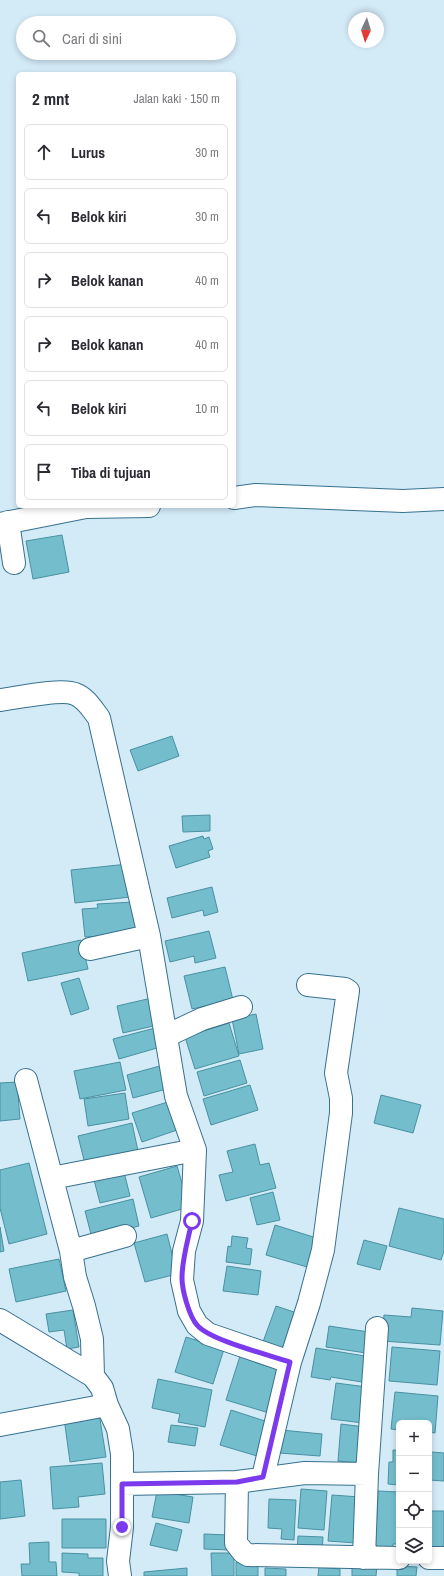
<!DOCTYPE html>
<html lang="id">
<meta charset="utf-8">
<style>
:root{--surface:#fff;--page:#f7f7f7;--text:#2b2b33;--muted:#7c7c81;--line:#e1e1e2}
body{margin:0;font-family:"Archivo Narrow",sans-serif;background:var(--page);color:var(--text)}
.controls{position:absolute;right:12px;bottom:12px;display:grid;overflow:hidden;border-radius:6px;box-shadow:0 2px 6px #0003}
.controls button{width:36px;height:36px;display:grid;place-items:center;padding:0;border:0;border-bottom:1px solid var(--line);background:var(--surface);color:var(--text);font:20px sans-serif}
.compass{position:absolute;left:348px;top:12px;width:36px;height:36px;border-radius:50%;background:var(--surface);box-shadow:0 2px 6px #0003;rotate:184deg}
.stop{position:absolute;width:12px;height:12px;margin:-9px;border:3px solid #7c3aed;border-radius:50%;background:#fff}
.stop.end{background:#7c3aed;border-color:#fff;box-shadow:0 1px 4px #0008}
.list{margin:0;padding:0;list-style:none}
h2{display:flex;justify-content:space-between;align-items:center;height:52px;margin:0;padding:0 16px;font-size:17px}
h2 small{font-size:13px;font-weight:400;color:var(--muted)}
.list li{display:grid;grid-template-columns:26px 1fr auto;gap:12px;align-items:center;box-sizing:border-box;height:56px;margin:0 8px 8px;padding:0 8px;border:1px solid var(--line);border-radius:6px}
.list b{display:block;font-size:15px;white-space:nowrap}
.list em{font-size:13px;font-style:normal;color:var(--muted)}
.icon{flex:none;width:22px;height:22px;fill:none;stroke:currentColor;stroke-width:2;stroke-linecap:round;stroke-linejoin:round}
.map{position:relative;flex:none;width:444px;height:1576px;overflow:hidden}
.search{position:absolute;background:var(--surface);box-shadow:0 2px 6px #0003;left:16px;top:16px;width:220px;height:44px;display:flex;align-items:center;gap:10px;box-sizing:border-box;padding:0 14px;border-radius:22px;color:var(--muted);font-size:15px}
.panel{position:absolute;background:var(--surface);box-shadow:0 2px 6px #0003;left:16px;top:72px;width:220px;height:436px;border-radius:6px}
.map>svg:first-child{display:block}
.building{fill:#74bdcd;stroke:#4891a1}
.lines{fill:none;stroke-linecap:round;stroke-linejoin:round}
.minor-casing{stroke:#37718f;stroke-width:24}
.minor{stroke:#fff;stroke-width:22}
.route{stroke:#7c3aed;stroke-width:5}
</style>
<div class="map">
<svg width="444" height="1576" viewBox="0 0 444 1576">
<rect width="100%" height="100%" fill="#d3eaf7"/>
<!-- building -->
<path class="building" d="M62,535L69,572L33,579L26,541Z
M172,736L179,756L138,771L130,750Z
M210,815V831L183,832L182,816Z
M203,836L204,839L209,837L213,849L208,851L210,857L176,868L169,846Z
M128,864L131,897L75,903L71,870Z
M212,887L218,912L204,916L203,910L172,918L167,898Z
M134,902L136,930L116,932V940L102,936L85,937L82,909L98,908L97,904Z
M209,931L216,958L195,963L194,956L170,962L165,941Z
M81,940L88,969L28,981L22,953Z
M225,967L233,1000L192,1009L184,976Z
M79,978L89,1009L71,1015L61,983Z
M156,997L162,1024L123,1033L117,1006Z
M256,1014L263,1049L239,1054L232,1019Z
M229,1023L239,1056L195,1069L185,1037Z
M159,1027L164,1046L119,1059L113,1039Z
M240,1060L247,1083L204,1096L197,1072Z
M120,1062L126,1090L80,1099L74,1071Z
M167,1064L174,1087L133,1098L127,1075Z
M17,1082L20,1119L0,1121V1083Z
M250,1085L258,1110L211,1125L203,1099Z
M125,1093L129,1119L88,1126L84,1099Z
M381,1095L421,1105L413,1133L374,1123Z
M171,1101L180,1129L142,1142L132,1113Z
M132,1123L138,1151L85,1164L78,1136Z
M255,1144L260,1165L269,1163L276,1188L226,1201L219,1175L233,1172L227,1151Z
M29,1163L47,1234L9,1244L0,1208V1170Z
M177,1166L189,1207L151,1218L139,1177Z
M123,1168L130,1196L100,1203L93,1176Z
M273,1192L280,1220L257,1225L250,1198Z
M133,1199L139,1226L92,1238L85,1211Z
M399,1208L444,1219V1251L441,1260L389,1246Z
M275,1225L323,1240L314,1269L266,1255Z
M0,1227L4,1251L0,1252Z
M167,1234L177,1274L145,1282L134,1243Z
M232,1236L248,1238L246,1248L252,1249L250,1265L226,1262L228,1246L231,1247Z
M364,1240L387,1246L380,1270L357,1264Z
M59,1259L66,1291L16,1302L9,1269Z
M227,1266L261,1271L258,1295L223,1291Z
M276,1306L300,1314L288,1351L263,1342Z
M412,1308L443,1311L440,1345L382,1341L384,1315L411,1317Z
M73,1310L79,1347L67,1349L64,1330L49,1332L46,1314Z
M329,1326L369,1332L366,1353L326,1347Z
M186,1337L224,1349L213,1384L175,1372Z
M392,1347L440,1351L437,1385L389,1381Z
M316,1348L365,1356L368,1383L331,1377L330,1380L311,1377Z
M240,1356L283,1369L269,1413L226,1400Z
M158,1379L212,1390L205,1427L178,1422L180,1414L152,1408Z
M336,1383L367,1387L363,1423L331,1419Z
M395,1392L438,1396L435,1433L429,1432V1423H399V1430L391,1429Z
M231,1410L268,1422L257,1456L220,1445Z
M99,1413L106,1457L70,1462L64,1418Z
M341,1424L365,1427L362,1463L338,1461Z
M171,1425L198,1428L195,1446L168,1442Z
M281,1430L322,1434L320,1456L279,1453Z
M393,1450H399V1485L388,1484L389,1462H393Z
M431,1452L444,1453V1481L429,1480Z
M102,1463L105,1494L78,1497L79,1507L53,1509L50,1467Z
M21,1480L25,1516L0,1519V1482Z
M301,1489L327,1491L324,1530L298,1528Z
M157,1491L193,1497L189,1523L152,1517Z
M378,1491L399,1492V1544H393L392,1553L367,1552L368,1520H377Z
M332,1495L360,1497L356,1543L328,1541Z
M269,1499L296,1500L294,1540L281,1539L282,1529L268,1528Z
M429,1511H444V1554L429,1553Z
M62,1519H106V1548H62Z
M156,1523L182,1530L177,1551L150,1545Z
M204,1534L229,1535V1550L204,1549Z
M298,1536L323,1537L322,1553L297,1552Z
M49,1542V1562H56L57,1576H22L21,1564H30L29,1543Z
M62,1553L88,1554V1558H103V1576H79V1573L62,1572Z
M211,1553H234V1576H212Z
M236,1562H258V1576H236Z
M352,1565L377,1566L376,1576H352Z
M397,1566L417,1567L416,1576H397Z
M319,1567L340,1569V1576H318Z
M187,1568V1576H144V1572Z
M265,1568L286,1569V1576H265Z"/>
<g class="lines">
<!-- minor casing -->
<g class="minor-casing">
<path id="minor" d="M234,498L256,495L403,501L444,499
M8,522L14,563
M0,524L86,507L149,506
M0,700C16,698 62,688 75,694C86,698 92,709 99,718L149,936L176,1096L195,1150L192,1221L184,1251L182,1280L189,1311L197,1325L208,1334L290,1362
M90,949L149,936
M166,1036L202,1019L241,1007
M26,1080L71,1251L75,1277L84,1306L92,1339L93,1376
M52,1178L195,1150
M71,1251L125,1236
M0,1320L93,1376L102,1388L107,1405L118,1429L122,1454V1527L118,1561L120,1576
M0,1425L107,1405
M263,1477L290,1362L309,1303L323,1250L341,1113V1098L336,1073L348,991L345,989L308,985
M237,1482L236,1543L243,1552L248,1555L399,1558
M122,1484L237,1482L305,1473L367,1474
M364,1558L367,1474L377,1328
M429,1558H444"/>
</g>
<!-- minor -->
<use href="#minor" class="minor"/>
</g>
<g class="lines">
<!-- route -->
<path class="route" d="M122,1527V1484L237,1482L263,1477L290,1362C269,1355 209,1340 197,1325C189,1316 182,1290 182,1278C182,1259 188,1240 192,1221"/>
</g>
</svg>
<div class="controls">
<button>+</button>
<button>−</button>
<button><svg class="icon" aria-label="locate" viewBox="0 0 24 24"><circle cx="12" cy="12" r="6"/><path d="M12 2v4M12 18v4M2 12h4M18 12h4"/></svg></button>
<button><svg class="icon" aria-label="layers" viewBox="0 0 24 24"><path d="M12 4l9 5-9 5-9-5zM3 14l9 5 9-5"/></svg></button>
</div>
<svg class="compass" viewBox="-18 -18 36 36"><path d="M0-13l5 13h-10z" fill="#e53935"/><path d="M0 13l5-13h-10z" fill="#7c7c81"/></svg>
<div class="stop" style="left:192px;top:1221px"></div>
<div class="stop end" style="left:122px;top:1527px"></div>
<div class="search"><svg class="icon" aria-label="search" viewBox="0 0 24 24"><circle cx="10" cy="10" r="6"/><path d="M15 15l6 6"/></svg>Cari di sini</div>
<section class="panel">
<h2>2 mnt<small>Jalan kaki · 150 m</small></h2>
<ul class="list">
<li><svg class="icon" aria-label="ahead" viewBox="0 0 24 24"><path d="M12 20V5M6 11l6-6 6 6"/></svg><div><b>Lurus</b></div><em>30 m</em></li>
<li><svg class="icon" aria-label="left" viewBox="0 0 24 24"><path d="M17 20v-9H6M10 6l-5 5 5 5"/></svg><div><b>Belok kiri</b></div><em>30 m</em></li>
<li><svg class="icon" aria-label="right" viewBox="0 0 24 24"><path d="M7 20v-9h11M14 6l5 5-5 5"/></svg><div><b>Belok kanan</b></div><em>40 m</em></li>
<li><svg class="icon" aria-label="right" viewBox="0 0 24 24"><path d="M7 20v-9h11M14 6l5 5-5 5"/></svg><div><b>Belok kanan</b></div><em>40 m</em></li>
<li><svg class="icon" aria-label="left" viewBox="0 0 24 24"><path d="M17 20v-9H6M10 6l-5 5 5 5"/></svg><div><b>Belok kiri</b></div><em>10 m</em></li>
<li><svg class="icon" aria-label="arrive" viewBox="0 0 24 24"><path d="M6 21V4h12l-3 4 3 4H6"/></svg><div><b>Tiba di tujuan</b></div></li>
</ul>
</section>
</div>
